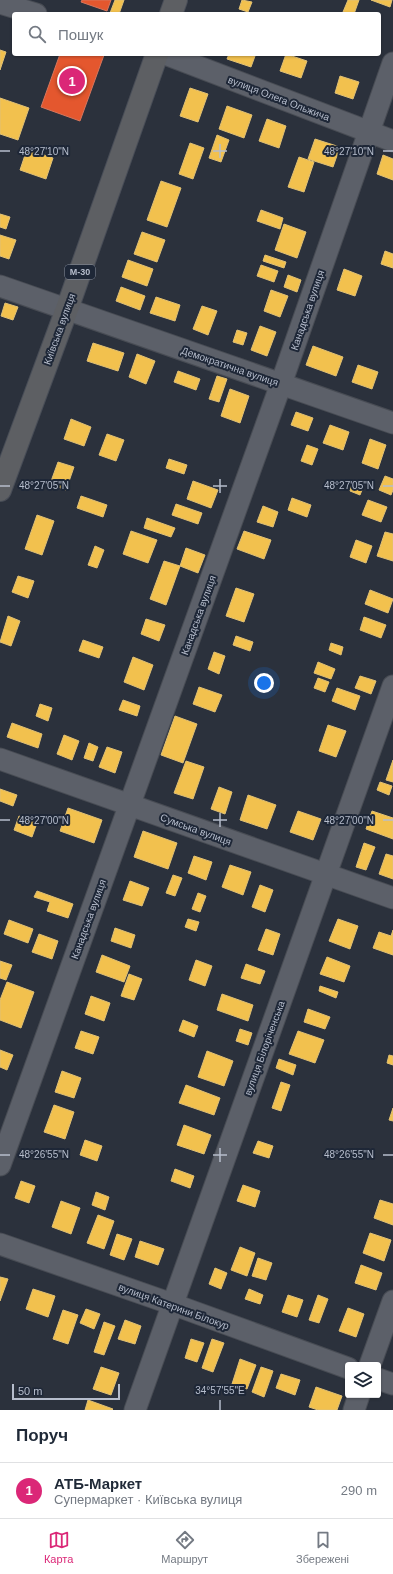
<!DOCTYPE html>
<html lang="uk">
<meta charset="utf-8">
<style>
:root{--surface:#fff;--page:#f2f2f3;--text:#1f2937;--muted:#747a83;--line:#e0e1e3;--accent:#db2777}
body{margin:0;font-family:Helvetica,sans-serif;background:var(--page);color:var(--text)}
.controls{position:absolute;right:12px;bottom:12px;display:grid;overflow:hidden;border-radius:4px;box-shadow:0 1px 3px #0004}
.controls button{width:36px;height:36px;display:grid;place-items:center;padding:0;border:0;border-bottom:1px solid var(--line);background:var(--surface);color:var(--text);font:20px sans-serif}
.scale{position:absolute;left:12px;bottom:10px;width:108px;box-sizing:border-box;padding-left:4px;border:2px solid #b6bdcc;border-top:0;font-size:11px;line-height:14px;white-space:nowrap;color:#b6bdcc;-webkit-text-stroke:3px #1e2737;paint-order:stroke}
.you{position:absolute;left:264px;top:683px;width:14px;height:14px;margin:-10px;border:3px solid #fff;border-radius:50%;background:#1a73e8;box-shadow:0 0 0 6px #1a73e833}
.badge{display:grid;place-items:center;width:26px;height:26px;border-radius:50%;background:var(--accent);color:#fff;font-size:13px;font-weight:700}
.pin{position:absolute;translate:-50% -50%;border:2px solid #fff;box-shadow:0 1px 4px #0006}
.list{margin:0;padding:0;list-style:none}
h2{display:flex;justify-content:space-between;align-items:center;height:52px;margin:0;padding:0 16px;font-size:17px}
h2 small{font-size:13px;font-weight:400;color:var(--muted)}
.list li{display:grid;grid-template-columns:26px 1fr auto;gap:12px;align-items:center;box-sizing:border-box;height:56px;padding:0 16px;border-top:1px solid var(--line)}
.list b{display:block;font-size:15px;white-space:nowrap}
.list p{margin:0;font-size:13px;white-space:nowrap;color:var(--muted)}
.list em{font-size:13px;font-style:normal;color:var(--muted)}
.icon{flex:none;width:22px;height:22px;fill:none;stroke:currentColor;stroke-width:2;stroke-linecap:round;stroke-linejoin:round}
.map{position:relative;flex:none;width:393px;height:1410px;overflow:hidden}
.search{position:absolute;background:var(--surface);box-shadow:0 1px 3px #0004;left:12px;right:12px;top:12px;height:44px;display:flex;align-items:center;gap:10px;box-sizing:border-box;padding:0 14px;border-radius:4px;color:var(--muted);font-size:15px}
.sheet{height:108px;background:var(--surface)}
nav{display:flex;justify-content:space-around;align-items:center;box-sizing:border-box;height:56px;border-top:1px solid var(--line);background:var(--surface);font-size:11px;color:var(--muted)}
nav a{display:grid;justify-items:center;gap:2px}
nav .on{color:var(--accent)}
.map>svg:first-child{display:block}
.homes{fill:#f2c14e;stroke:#e0c074}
.shops{fill:#e4572e;stroke:#d6765d}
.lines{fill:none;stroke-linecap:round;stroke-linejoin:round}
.minor-casing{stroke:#484c54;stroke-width:23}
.highway-casing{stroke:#484d57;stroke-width:24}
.minor{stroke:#5c6069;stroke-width:21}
.highway{stroke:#5d5f63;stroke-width:22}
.ticks{fill:none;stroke:#b6bdcc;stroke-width:1.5}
.labels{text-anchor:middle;stroke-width:4;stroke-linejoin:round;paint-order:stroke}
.shield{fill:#1e2737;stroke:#88909f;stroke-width:1}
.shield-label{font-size:9px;font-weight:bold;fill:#b6bdcc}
.street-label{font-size:10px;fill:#b6bdcc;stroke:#1e2737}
.ticks-label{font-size:10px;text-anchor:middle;fill:#b6bdcc;stroke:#1e2737;stroke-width:4;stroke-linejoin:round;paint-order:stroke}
</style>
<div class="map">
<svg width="393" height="1410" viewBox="0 0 393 1410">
<rect width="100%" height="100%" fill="#2b313c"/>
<!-- homes -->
<path class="homes" d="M115,0H124L119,14L110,13Z
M242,0L252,2L248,12L239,9Z
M348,0H359L354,14L343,12Z
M371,0H392L390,7Z
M0,50L6,52L0,70Z
M229,54H250L255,56L251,67L227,59Z
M286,54L307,61L301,78L280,71Z
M340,76L359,82L353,99L335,93Z
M190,88L208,94L198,122L180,116Z
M0,98L29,108L18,140L0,134Z
M227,106L252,115L244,138L219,129Z
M267,119L286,126L279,148L259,141Z
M217,135L229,140L221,162L209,158Z
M315,139L340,147L333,167L308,159Z
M190,143L204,148L193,179L179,174Z
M27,149L53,158L46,179L20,170Z
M383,155L393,159V180L377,174Z
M299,157L314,162L304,192L288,187Z
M161,181L181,188L167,227L147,220Z
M261,210L283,218L280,229L257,221Z
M0,214L10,217L6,229L0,227Z
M284,224L306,232L297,258L275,250Z
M142,232L165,240L157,262L134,254Z
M0,235L16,240L9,259L0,256Z
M385,251L393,254V268L381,264Z
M265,255L286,262L284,268L263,261Z
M128,260L153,269L147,286L122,277Z
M261,265L278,271L274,282L257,276Z
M344,269L362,276L355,296L337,290Z
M288,275L301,280L297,292L284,287Z
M121,287L145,296L140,310L116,301Z
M271,290L288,296L280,317L264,311Z
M156,297L180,305L175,321L150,313Z
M5,303L18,307L13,320L1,316Z
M202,306L217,311L208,335L193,329Z
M260,326L276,332L267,356L251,350Z
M237,330L247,333L243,345L233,342Z
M93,343L124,353L118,371L87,361Z
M313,346L343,357L336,376L306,365Z
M137,354L155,361L146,384L129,377Z
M358,365L378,372L372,389L352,382Z
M178,371L200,379L196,390L174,382Z
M217,376L227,379L219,402L209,399Z
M230,389L249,396L240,423L221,416Z
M296,412L313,418L308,431L291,425Z
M71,419L91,427L84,446L64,439Z
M330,425L349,432L343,450L323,443Z
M107,434L124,440L116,461L99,455Z
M370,439L386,445L378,469L362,463Z
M307,445L318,449L312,465L301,461Z
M169,459L187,465L184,474L166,468Z
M58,462L74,467L66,490L50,484Z
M385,476L393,479V490L391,495L379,490Z
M193,481L218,490L211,508L187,499Z
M353,481L364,485L360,495L350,491Z
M81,496L107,505L103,517L77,508Z
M292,498L311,505L307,517L288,510Z
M368,500L387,507L381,522L362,515Z
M176,504L202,513L198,524L172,515Z
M263,506L278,512L273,527L257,522Z
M37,515L54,521L42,555L25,549Z
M147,518L175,528L171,537L144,528Z
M131,531L157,540L148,563L123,554Z
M244,531L271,540L264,559L237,549Z
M385,532L393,534V561L377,556Z
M356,540L372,546L366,563L350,557Z
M95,546L104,550L97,568L88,565Z
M186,548L205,555L198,573L180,566Z
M164,561L180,566L166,605L150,599Z
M18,576L34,581L28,598L12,592Z
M236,588L254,594L244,622L226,616Z
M370,590L393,599L388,613L365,604Z
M8,616L20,621L11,646L0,642Z
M364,617L386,625L381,638L360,630Z
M146,619L165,625L159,641L141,634Z
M236,636L253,642L250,651L233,645Z
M83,640L103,647L99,658L79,651Z
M331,643L343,647L341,655L329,650Z
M214,652L225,656L219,674L208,669Z
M133,657L153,665L144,690L124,682Z
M318,662L335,669L331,679L314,673Z
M360,676L376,681L371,694L355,688Z
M318,678L329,682L325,692L314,688Z
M199,687L222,695L215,712L193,704Z
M337,688L360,696L355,710L332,701Z
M123,700L140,706L137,716L119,710Z
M40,704L52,708L48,721L36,716Z
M175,716L197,724L183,763L161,755Z
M12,723L42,734L38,748L7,737Z
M328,725L346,731L336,757L319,751Z
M64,735L79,741L72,760L57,754Z
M89,743L98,747L93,761L84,758Z
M107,747L122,752L115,773L99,767Z
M393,760V782L386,780Z
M186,761L204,767L193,799L174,793Z
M380,782L392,786L389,795L377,790Z
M219,787L232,792L225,814L211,809Z
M0,789L17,795L13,806L0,801Z
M248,795L276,805L267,829L240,820Z
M68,808L102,820L94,843L60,831Z
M298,811L321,819L313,840L290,832Z
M372,811L393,818V839L366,829Z
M19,816L37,823L32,837L14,830Z
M143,831L177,843L168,869L134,857Z
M364,843L375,847L366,870L356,867Z
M386,854L393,856V879L379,874Z
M194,856L212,862L206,880L188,873Z
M230,865L251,872L243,895L222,887Z
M173,875L182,878L175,896L166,893Z
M130,881L149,888L142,906L123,900Z
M260,885L273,890L265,912L252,907Z
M37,891L73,904L68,918L47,911L50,902L34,897Z
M198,893L206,896L200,912L192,909Z
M188,919L199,922L196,931L185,927Z
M338,919L358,926L350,949L329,941Z
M9,920L33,929L28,943L4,934Z
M115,928L135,935L131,948L111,941Z
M266,929L280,934L273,955L258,950Z
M393,930V955L373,948L379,932L391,936Z
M39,934L58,941L52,959L32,952Z
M102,955L130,966L124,982L96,972Z
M327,957L350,966L344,982L320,974Z
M196,960L212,966L205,986L189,980Z
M0,961L12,965L6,980L0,978Z
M246,964L265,971L260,984L241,978Z
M129,974L142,979L134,1000L121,996Z
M7,982L34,992L21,1028L0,1020V1000Z
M320,986L338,992L336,998L319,991Z
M222,994L253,1005L248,1021L217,1010Z
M91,996L110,1003L104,1021L85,1014Z
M308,1009L330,1017L325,1029L304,1022Z
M183,1020L198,1026L194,1037L179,1031Z
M240,1029L252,1033L248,1045L236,1041Z
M81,1031L99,1037L93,1054L75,1048Z
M298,1031L324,1040L315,1063L289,1054Z
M0,1050L13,1055L7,1070L0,1067Z
M207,1051L233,1061L224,1086L198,1077Z
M389,1055L393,1056V1065L387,1063Z
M279,1059L296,1065L293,1075L276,1068Z
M62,1071L81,1078L74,1098L55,1092Z
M281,1082L290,1085L281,1111L272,1108Z
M186,1085L220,1098L214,1115L179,1103Z
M54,1105L74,1112L65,1139L44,1132Z
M393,1108V1121L389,1120Z
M184,1125L211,1135L204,1154L177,1145Z
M85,1140L102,1146L97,1161L80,1155Z
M258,1141L273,1146L269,1158L253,1153Z
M175,1169L194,1176L190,1188L171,1181Z
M21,1181L35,1186L29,1203L15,1198Z
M243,1185L260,1191L255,1207L237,1201Z
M96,1192L109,1197L105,1210L92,1205Z
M380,1200L393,1204V1225L374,1218Z
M61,1201L80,1208L71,1234L52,1227Z
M98,1215L114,1221L104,1249L87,1243Z
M370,1233L391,1240L384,1261L363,1253Z
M117,1234L132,1239L124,1260L110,1255Z
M140,1241L164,1249L158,1265L135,1257Z
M240,1247L255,1253L247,1276L231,1270Z
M258,1258L272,1263L266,1280L252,1276Z
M361,1265L382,1273L376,1290L355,1283Z
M215,1268L227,1273L221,1289L209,1284Z
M0,1277L8,1279L0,1301Z
M33,1289L55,1296L48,1317L26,1309Z
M249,1289L263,1295L260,1304L245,1299Z
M288,1295L303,1300L297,1317L282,1312Z
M318,1295L328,1299L319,1323L309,1320Z
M348,1308L364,1314L356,1337L339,1331Z
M86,1309L100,1314L94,1329L80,1323Z
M63,1310L78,1315L68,1344L53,1339Z
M125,1320L141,1326L135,1344L118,1339Z
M104,1322L115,1326L104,1355L94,1352Z
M191,1339L204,1343L197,1362L185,1358Z
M212,1339L224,1343L213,1372L202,1368Z
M240,1359L256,1365L247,1389L232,1384Z
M101,1367L119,1373L111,1395L93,1389Z
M261,1367L273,1371L264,1397L252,1392Z
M281,1374L300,1380L295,1395L276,1388Z
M316,1387L342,1396L337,1410H318L309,1407Z
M88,1400L113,1409L112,1410H85Z"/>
<!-- shops -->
<path class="shops" d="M82,0H111L107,11L81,2Z
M60,54L104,55L80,121L41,107Z"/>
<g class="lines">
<!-- minor casing -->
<g class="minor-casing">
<path id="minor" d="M0,3L36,14
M165,54L393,141
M0,286L393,423
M0,759L393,898
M0,1165L281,384L393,63
M0,1244L172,1304L348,1368
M370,1365L393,1301
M378,1379L393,1384
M135,1410L393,686
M354,1410L359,1395"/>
</g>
<!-- highway casing -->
<g class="highway-casing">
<path id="highway" d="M171,14L176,0
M0,490L67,309L157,54"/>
</g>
<!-- minor -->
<use href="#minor" class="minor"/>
<!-- highway -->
<use href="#highway" class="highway"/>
</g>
<!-- ticks -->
<path class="ticks" d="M220,144V158M0,151H10M213,151H227M383,151H393M220,479V493M0,486H10M213,486H227M383,486H393M220,813V827M0,820H10M213,820H227M383,820H393M220,1148V1162M0,1155H10M213,1155H227M383,1155H393M220,1400V1410"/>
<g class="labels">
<!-- shield labels -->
<rect class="shield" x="65" y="265" width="30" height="14" rx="3"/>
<g class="shield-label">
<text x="80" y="275">М-30</text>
</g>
<!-- street labels -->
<g class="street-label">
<text transform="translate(279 98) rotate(21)" y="4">вулиця Олега Ольжича</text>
<text transform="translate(307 310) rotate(-71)" y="4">Канадська вулиця</text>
<text transform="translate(59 329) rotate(-70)" y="4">Київська вулиця</text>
<text transform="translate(230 366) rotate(19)" y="4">Демократична вулиця</text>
<text transform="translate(198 615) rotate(-70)" y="4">Канадська вулиця</text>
<text transform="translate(196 829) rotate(20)" y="4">Сумська вулиця</text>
<text transform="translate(88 919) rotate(-70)" y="4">Канадська вулиця</text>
<text transform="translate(264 1048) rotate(-70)" y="4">вулиця Білоріченська</text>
<text transform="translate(174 1306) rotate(20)" y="4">вулиця Катерини Білокур</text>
</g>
</g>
<g class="ticks-label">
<text x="44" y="155">48°27'10"N</text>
<text x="349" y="155">48°27'10"N</text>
<text x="44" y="489">48°27'05"N</text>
<text x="349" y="489">48°27'05"N</text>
<text x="44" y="824">48°27'00"N</text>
<text x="349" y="824">48°27'00"N</text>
<text x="44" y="1158">48°26'55"N</text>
<text x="349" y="1158">48°26'55"N</text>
<text x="220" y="1394">34°57'55"E</text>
</g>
</svg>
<div class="controls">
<button><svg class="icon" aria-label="layers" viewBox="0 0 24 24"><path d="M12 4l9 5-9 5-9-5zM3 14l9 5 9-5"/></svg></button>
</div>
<div class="scale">50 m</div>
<div class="you"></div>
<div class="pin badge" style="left:72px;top:81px">1</div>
<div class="search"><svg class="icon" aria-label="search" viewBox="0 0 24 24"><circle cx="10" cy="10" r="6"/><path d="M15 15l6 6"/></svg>Пошук</div>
</div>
<section class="sheet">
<h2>Поруч<small></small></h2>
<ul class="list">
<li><span class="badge">1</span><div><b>АТБ-Маркет</b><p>Супермаркет · Київська вулиця</p></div><em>290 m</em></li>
</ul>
</section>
<nav>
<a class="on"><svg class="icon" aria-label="map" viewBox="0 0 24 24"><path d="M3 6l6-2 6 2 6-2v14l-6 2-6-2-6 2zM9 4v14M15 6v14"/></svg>Карта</a>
<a><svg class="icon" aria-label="directions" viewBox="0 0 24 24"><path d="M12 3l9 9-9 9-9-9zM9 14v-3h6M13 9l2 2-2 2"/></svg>Маршрут</a>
<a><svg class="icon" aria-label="saved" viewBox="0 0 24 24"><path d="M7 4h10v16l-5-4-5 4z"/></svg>Збережені</a>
</nav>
